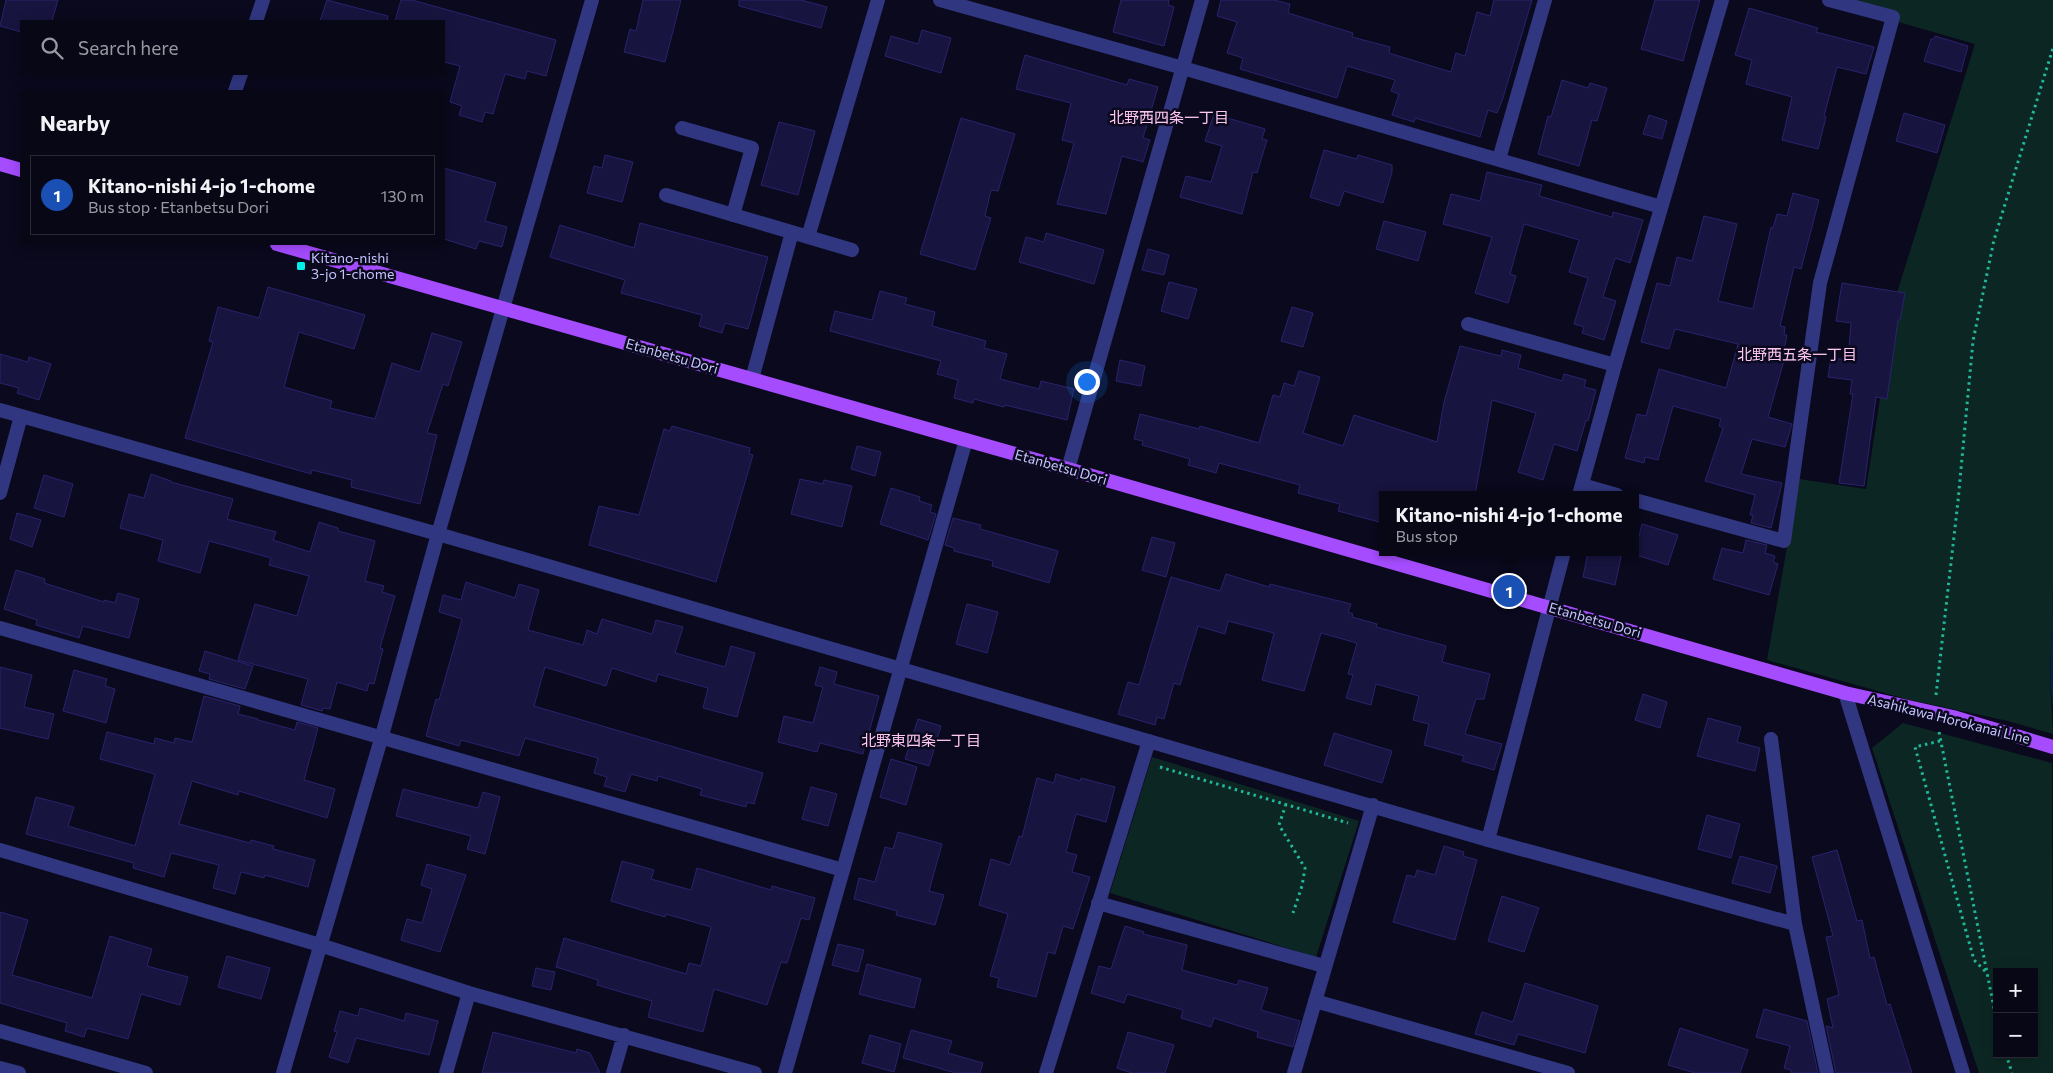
<!DOCTYPE html>
<meta charset="utf-8">
<style>
:root{--surface:#080716;--page:#161523;--text:#f1f3f6;--muted:#9899a1;--line:#292835;--accent:#db2777}
body{margin:0;font-family:Commissioner,"Noto Sans JP",sans-serif;background:var(--page);color:var(--text)}
.controls{position:absolute;right:15px;bottom:15px;display:grid;overflow:hidden;border-radius:0px;box-shadow:0 2px 12px #0003}
.controls button{width:45px;height:45px;display:grid;place-items:center;padding:0;border:0;border-bottom:1px solid var(--line);background:var(--surface);color:var(--text);font:25px sans-serif}
.you{position:absolute;left:1086px;top:381px;width:18px;height:18px;margin:-12px;border:4px solid #fff;border-radius:50%;background:#1a73e8;box-shadow:0 0 0 8px #1a73e833}
.badge{display:grid;place-items:center;width:32px;height:32px;border-radius:50%;background:var(--accent);color:#fff;font-size:16px;font-weight:700}
.pin{position:absolute;translate:-50% -50%;border:2px solid #fff;box-shadow:0 1px 5px #0006}
.popup{position:absolute;left:1379px;top:491px;width:260px;height:65px;box-sizing:border-box;display:grid;place-content:center;border-radius:0px;background:var(--surface);filter:drop-shadow(0 1px 4px #0005);font-size:16px;white-space:nowrap;color:var(--muted)}
.popup b{font-size:19px;color:var(--text)}
.popup::after{content:'';position:absolute;left:50%;top:100%;margin-left:-10px;border:10px solid transparent;border-top-color:var(--surface)}
.list{margin:0;padding:0;list-style:none}
h2{display:flex;justify-content:space-between;align-items:center;height:65px;margin:0;padding:0 20px;font-size:21px}
h2 small{font-size:16px;font-weight:400;color:var(--muted)}
.list li{display:grid;grid-template-columns:32px 1fr auto;gap:15px;align-items:center;box-sizing:border-box;height:80px;margin:0 10px 10px;padding:0 10px;border:1px solid var(--line);border-radius:0px}
.list b{display:block;font-size:19px;white-space:nowrap}
.list p{margin:0;font-size:16px;white-space:nowrap;color:var(--muted)}
.list em{font-size:16px;font-style:normal;color:var(--muted)}
.icon{flex:none;width:28px;height:28px;fill:none;stroke:currentColor;stroke-width:2;stroke-linecap:round;stroke-linejoin:round}
.map{position:relative;flex:none;width:2053px;height:1073px;overflow:hidden}
.search{position:absolute;background:var(--surface);box-shadow:0 2px 12px #0003;left:20px;top:20px;width:425px;height:55px;display:flex;align-items:center;gap:12px;box-sizing:border-box;padding:0 18px;border-radius:0px;color:var(--muted);font-size:19px}
.panel{position:absolute;background:var(--surface);box-shadow:0 2px 12px #0003;left:20px;top:90px;width:425px;height:155px;border-radius:0px}
.map>svg:first-child{display:block}
.green{fill:#0c2723;fill-rule:evenodd}
.water{fill:#06223f}
.building{fill:#17143f;stroke:#29236e}
.lines{fill:none;stroke-linecap:round;stroke-linejoin:round}
.path{stroke:#21b79b;stroke-width:3;stroke-dasharray:2.5 4;stroke-linecap:butt}
.service{stroke:#303780;stroke-width:14}
.minor{stroke:#303780;stroke-width:14}
.tertiary{stroke:#303780;stroke-width:14}
.primary{stroke:#a54cff;stroke-width:14}
.poi-dot{fill:#00f0e9;stroke:#0a091d;stroke-width:2}
.labels{text-anchor:middle;stroke-width:5;stroke-linejoin:round;paint-order:stroke}
.poi-label{font-size:14px;fill:#c5c6ff;stroke:#0a091d;text-anchor:start}
.street-label{font-size:14px;fill:#c5c6ff;stroke:#0a091d}
.neighbourhood-label{font-size:15px;fill:#ffc7f2;stroke:#0a091d}
</style>
<div class="map">
<svg width="2053" height="1073" viewBox="0 0 2053 1073">
<rect width="100%" height="100%" fill="#0a091d"/>
<!-- green -->
<path class="green" d="M1822,0H2053V589L2050,681L2053,734L2008,721L1906,699L1767,660L1799,479L1866,489L1896,296L1975,44Z
M1903,723L2052,763L2053,1073H1979L1872,748ZM1997,972H2034V1054H1997Z
M1152,757L1359,821L1316,957L1110,893Z"/>
<!-- water -->
<path class="water" d="M2053,589V711L2050,681Z"/>
<!-- building -->
<path class="building" d="M6,0H58L52,21H21V32L0,26Z
M327,0L388,16L387,21H320Z
M401,0H412L556,40L546,76L527,71L525,79L505,74L493,114L485,112L482,122L459,115L462,106L450,102L460,66L444,62V21H395Z
M643,0H681L665,62L624,52L630,29L636,31Z
M739,0H801L827,7L821,28L739,6Z
M1121,0H1169L1168,5L1174,7L1164,46L1113,32Z
M1221,0H1274L1290,4L1288,13L1353,33L1352,37L1390,47L1389,53L1451,72L1456,53L1465,56L1477,12L1490,16L1494,0H1532L1503,98L1497,113L1488,110L1480,137L1415,118L1414,122L1392,115L1399,94L1391,91L1395,80L1347,66L1337,98L1240,69L1243,58L1227,53L1237,22L1217,16Z
M1655,0H1700L1683,61L1641,49Z
M1749,8L1818,28L1816,32L1874,47L1866,74L1837,67L1824,116L1826,117L1818,149L1782,140L1792,97L1746,84L1752,60L1735,55Z
M922,30L951,38L941,73L885,56L891,36L918,44Z
M1935,36L1968,46L1961,72L1924,61L1931,39H1934Z
M1025,55L1127,85L1129,79L1158,87L1143,138L1150,140L1143,162L1122,156L1106,214L1057,204L1074,143L1062,140L1071,103L1016,89Z
M1562,80L1588,88L1590,83L1607,88L1597,121L1592,120L1579,166L1538,154L1548,116L1551,117Z
M1904,113L1945,125L1937,153L1896,141Z
M1214,114L1265,129L1262,139L1267,140L1257,173L1253,172L1242,214L1180,197L1186,176L1211,182L1222,146L1205,141Z
M1649,115L1667,121L1662,139L1643,134Z
M961,118L1015,134L998,191L991,190L985,216L991,218L975,270L920,254Z
M779,122L815,131L798,195L761,185Z
M1324,150L1357,159L1358,155L1392,165V172L1383,203L1344,191L1339,206L1310,197Z
M605,155L633,162L622,202L587,193L594,166L602,168Z
M444,168L496,183L485,221L507,227L502,247L479,241L476,249L444,239Z
M1487,172L1542,185L1539,196L1612,217L1613,212L1643,220L1630,263L1615,258L1603,297L1616,301L1604,340L1582,333L1584,327L1574,324L1588,278L1569,272L1579,240L1524,224L1510,274L1516,276L1508,303L1475,293L1492,237L1443,224L1451,194L1480,201Z
M1793,193L1819,200L1801,269L1794,267L1780,326L1785,327L1784,335H1787L1784,350H1787L1768,417L1792,424L1785,447L1752,439L1741,474L1782,483L1771,528L1751,523L1753,515H1750L1755,495L1705,481L1723,428L1719,426L1721,419L1673,406L1658,460L1645,457L1644,463L1625,458L1637,414L1646,416L1659,369L1726,388L1738,344L1675,329L1669,349L1641,342L1657,283L1670,286L1677,257L1692,261L1704,216L1737,224L1718,301L1753,309L1771,227L1773,228L1777,214L1787,216Z
M1384,221L1426,232L1418,261L1376,249Z
M640,223L768,257L748,329L725,323L722,333L699,326L702,315L621,293L625,280L550,257L560,225L634,248Z
M1046,233L1104,250L1094,284L1019,262L1026,237L1044,242Z
M1148,249L1169,255L1164,275L1142,270Z
M1169,282L1197,289L1188,319L1161,311Z
M1842,283L1905,293L1900,320H1898L1887,399L1876,397L1864,486L1839,483L1853,394H1850L1852,380L1828,377L1831,358L1848,360L1851,323L1836,321Z
M268,287L365,315L354,349L299,332L284,387L332,401L330,408L375,419L392,363L420,372L432,333L462,342L448,386L443,384L427,433L437,435L420,504L351,487L352,480L312,470L311,474L185,438L213,342L209,341L218,307L259,318Z
M880,291L907,298L905,304L935,312L932,326L986,341L984,348L1007,354L1000,379L1039,389L1041,381L1074,389L1067,420L1005,405L1004,407L974,399L973,403L954,398L958,380L937,374L941,361L830,331L835,311L872,320Z
M1292,307L1313,313L1303,347L1281,341Z
M1460,346L1501,356L1502,350L1521,355L1518,368L1562,381L1564,374L1586,380L1584,387L1596,390L1588,421L1586,420L1577,451L1554,444L1543,480L1518,472L1536,413L1492,400L1475,495H1383V523L1338,511L1340,504L1298,493L1300,485L1219,463L1216,473L1188,465L1190,459L1142,445L1143,441L1134,439L1140,414L1199,429L1200,426L1259,443L1273,395L1280,397L1284,383L1294,386L1299,371L1320,377L1303,433L1343,446L1354,415L1437,442L1444,402Z
M0,354L28,362L29,357L51,364L39,400L17,393L19,388L0,383Z
M1120,360L1145,366L1141,386L1116,381Z
M672,426L750,448L749,454L753,455L716,582L589,545L599,506L639,515L664,429L670,431Z
M857,446L881,452L875,476L851,469Z
M151,474L171,481V482L233,499L227,519L276,532L273,540L310,552L319,522L338,528V531L375,541L365,581L384,586L382,592L395,596L380,648L383,649L374,684L369,683L367,691L337,682L330,709L323,708L322,711L301,705L308,679L238,660L255,604L297,616L309,576L269,565L271,558L209,541L200,573L158,561L163,540L120,528L129,494L144,498Z
M44,475L73,484L64,517L34,508Z
M800,479L823,484L824,480L852,486L842,527L791,514Z
M891,488L920,497L919,501L932,505L930,512L936,514L928,540L880,524Z
M17,513L41,520L32,547L10,539Z
M953,518L981,525L980,529L1058,551L1049,583L992,566L993,561L954,551V548L945,545Z
M1642,524L1678,535L1668,565L1633,554L1635,552Z
M1152,537L1175,543L1166,577L1142,570Z
M1746,540L1767,545L1765,553L1775,556L1773,562L1778,564L1769,595L1713,579L1722,548L1743,553Z
M1588,552H1622L1615,585L1583,577Z
M16,570L45,579L44,583L104,602V600L115,603L118,593L139,599L129,638L83,626L79,638L36,625L37,620L4,609Z
M1226,574L1269,587L1270,584L1351,604L1348,612L1353,614L1352,617L1377,624L1376,627L1446,646L1442,662L1490,674L1484,699H1476L1465,734L1502,744L1494,770L1462,761L1464,756L1424,745L1429,724L1413,720L1419,696L1376,684L1371,705L1346,698L1353,675L1348,674L1357,643L1321,633L1304,691L1262,680L1274,633L1228,621L1225,634L1198,626L1180,685L1174,683L1164,719L1157,717L1155,725L1118,714L1128,682L1139,685L1171,577L1220,591Z
M466,582L515,598L519,584L539,590L528,630L583,645L587,630L597,634L602,619L652,634L656,620L683,627L675,653L725,667L731,646L755,653L737,717L703,708L708,688L658,674L656,682L612,668L606,686L545,667L534,706L763,773L754,804L747,802L746,807L700,795L702,789L658,776L657,781L631,774L625,792L604,786L607,777L594,773L598,758L525,738L519,756L461,740L459,746L426,736L436,699L439,700L462,619L439,612L443,595L461,600Z
M967,604L998,612L987,653L956,644Z
M205,651L253,666L245,689L209,679L210,674L199,671Z
M0,667L32,675L24,707L54,714L48,739L0,728Z
M820,667L837,672L834,684L879,696L863,754L820,743L817,752L778,742L784,716L813,723L823,687L815,685Z
M74,670L107,679L105,686L115,689L106,723L63,711Z
M1643,694L1667,702L1660,728L1635,720Z
M204,696L240,706L238,714L258,719V720L295,730L297,722L318,728L304,780L335,789L327,818L239,791L238,795L192,781L179,824L250,843L251,840L274,846L273,849L315,860L308,887L265,875L264,878L241,872L235,894L213,888L219,865L171,853L164,877L133,868L134,863L26,834L36,797L74,807L68,826L135,846L155,774L100,759L107,732L154,744L155,738L174,743L175,738L192,742Z
M1708,718L1741,727L1737,742L1760,748L1755,771L1697,756Z
M918,719L941,726L929,766L905,759Z
M1334,733L1392,751L1382,783L1324,765Z
M891,759L917,767L906,805L880,797Z
M1056,774L1080,781L1081,778L1115,787L1106,822L1076,814L1066,852L1077,855L1072,872L1090,877L1073,929L1063,926L1055,954L1048,952L1036,997L997,987L999,978L990,976L1008,914L979,905L991,859L1010,865L1019,836L1022,837L1037,778L1054,783Z
M811,787L837,794L828,826L802,819Z
M403,789L478,808L483,792L500,797L485,854L467,849L471,836L396,816Z
M1707,815L1740,824L1731,858L1698,849Z
M898,832L942,844L929,891L944,895L935,925L896,915L897,911L854,899L859,878L875,882L885,847L893,849Z
M1444,846L1464,852L1463,856L1477,860L1455,940L1393,922L1407,875L1415,877L1417,870L1435,875Z
M1837,850L1857,921L1862,920L1870,958L1874,957L1887,1005L1890,1004L1912,1073H1836L1826,1026L1833,1028L1827,999L1839,995L1826,937L1833,936L1812,857Z
M1740,856L1777,866L1770,893L1732,883Z
M622,861L654,870L651,879L691,890L697,868L771,890L772,886L815,898L809,920L801,918L787,963L781,962L767,1005L714,989L703,1032L648,1017L652,1001L597,985L598,980L556,967L564,938L686,974L689,963L701,966L711,927L666,914L665,917L611,901Z
M427,864L466,875L440,952L401,940L407,919L422,923L432,889L421,885Z
M1502,896L1539,908L1524,952L1488,941Z
M0,912L28,920L12,975L92,998L110,936L152,949L147,966L188,977L180,1005L141,994L128,1039L87,1028L84,1037L65,1031L67,1023L0,1003Z
M1125,926L1144,932L1143,934L1187,945L1182,970L1237,985L1239,980L1268,988L1261,1010L1300,1021L1293,1047L1257,1037L1258,1032L1214,1018L1211,1027L1181,1018L1183,1010L1127,994L1124,1003L1091,993L1099,966L1111,969Z
M838,944L864,950L858,972L832,965Z
M227,956L270,968L261,999L218,987Z
M867,964L921,979L914,1008L859,994Z
M536,968L555,972L551,990L532,986Z
M1525,983L1598,1006L1585,1053L1518,1034L1514,1045L1475,1034L1482,1012L1513,1022Z
M360,1008L404,1021L406,1013L438,1021L429,1055L356,1038L348,1063L329,1057L337,1032L334,1031L340,1011L358,1016Z
M1764,1009L1807,1021L1818,1073H1791V1070L1784,1068L1790,1046L1756,1037Z
M1680,1028L1748,1050L1740,1073H1695L1668,1065Z
M911,1030L952,1041L948,1053L983,1063L980,1073H956L903,1058Z
M493,1032L576,1053L577,1049L590,1053L600,1073H482Z
M1128,1032L1174,1045L1165,1073H1132L1117,1068Z
M870,1035L901,1044L894,1072L862,1063Z"/>
<g class="lines">
<!-- path -->
<path class="path" d="M1936,695L1958,501L1973,341L1994,240L2053,48
M1939,732L1997,1023
M1940,741L1915,747L1974,960L1986,972
M1160,767L1348,823
M1286,804L1279,825L1305,868L1302,886L1293,913
M2006,1054L2012,1073"/>
<!-- service -->
<path class="service" d="M682,128L752,148L733,215
M666,195L852,250
M808,237L878,0
M1468,324L1615,365
M752,379L792,232"/>
<!-- minor -->
<path class="minor" d="M940,0L1183,68L1661,207
M256,21L263,0
M235,91L241,74
M1499,159L1545,0
M0,410L438,534L1488,840L1795,924
M1068,469L1202,0
M1582,485L1617,495
M0,493L21,416
M1579,495L1615,365L1722,0
M1635,500L1784,541L1820,283L1893,17L1829,0
M0,628L843,870
M1771,739L1795,924L1827,1073
M1488,840L1564,552
M0,850L320,945L469,993L755,1073
M1098,903L1324,966
M1315,1001L1568,1073
M0,1031L146,1073
M0,1068L19,1073
M283,1073L381,739L438,534L592,0
M446,1073L469,993
M613,1073L624,1035
M785,1073L966,440
M1046,1073L1149,741
M1294,1073L1373,805"/>
<!-- tertiary -->
<path class="tertiary" d="M1845,693L1963,1073"/>
<!-- primary -->
<path class="primary" d="M0,164L21,170
M277,244L1068,469L1845,693L1953,717L2053,747"/>
</g>
<!-- markers -->
<rect class="poi-dot" x="296" y="261" width="10" height="10" rx="2.5"/>
<g class="labels">
<!-- poi labels -->
<g class="poi-label">
<text x="311" y="263">Kitano-nishi<tspan x="311" dy="16">3-jo 1-chome</tspan></text>
</g>
<!-- street labels -->
<g class="street-label">
<text transform="translate(672 356) rotate(16)" y="5">Etanbetsu Dori</text>
<text transform="translate(1061 467) rotate(16)" y="5">Etanbetsu Dori</text>
<text transform="translate(1595 620) rotate(16)" y="5">Etanbetsu Dori</text>
<text transform="translate(1949 719) rotate(14)" y="5">Asahikawa Horokanai Line</text>
</g>
<!-- neighbourhood labels -->
<g class="neighbourhood-label">
<text x="1169" y="123">北野西四条一丁目</text>
<text x="1797" y="360">北野西五条一丁目</text>
<text x="921" y="746">北野東四条一丁目</text>
</g>
</g>
</svg>
<div class="controls">
<button>+</button>
<button>−</button>
</div>
<div class="you"></div>
<div class="pin badge" style="left:1509px;top:591px;background:#1a4fb4">1</div>
<div class="popup"><b>Kitano-nishi 4-jo 1-chome</b>Bus stop</div>
<div class="search"><svg class="icon" aria-label="search" viewBox="0 0 24 24"><circle cx="10" cy="10" r="6"/><path d="M15 15l6 6"/></svg>Search here</div>
<section class="panel">
<h2>Nearby<small></small></h2>
<ul class="list">
<li><span class="badge" style="background:#1a4fb4">1</span><div><b>Kitano-nishi 4-jo 1-chome</b><p>Bus stop · Etanbetsu Dori</p></div><em>130 m</em></li>
</ul>
</section>
</div>
